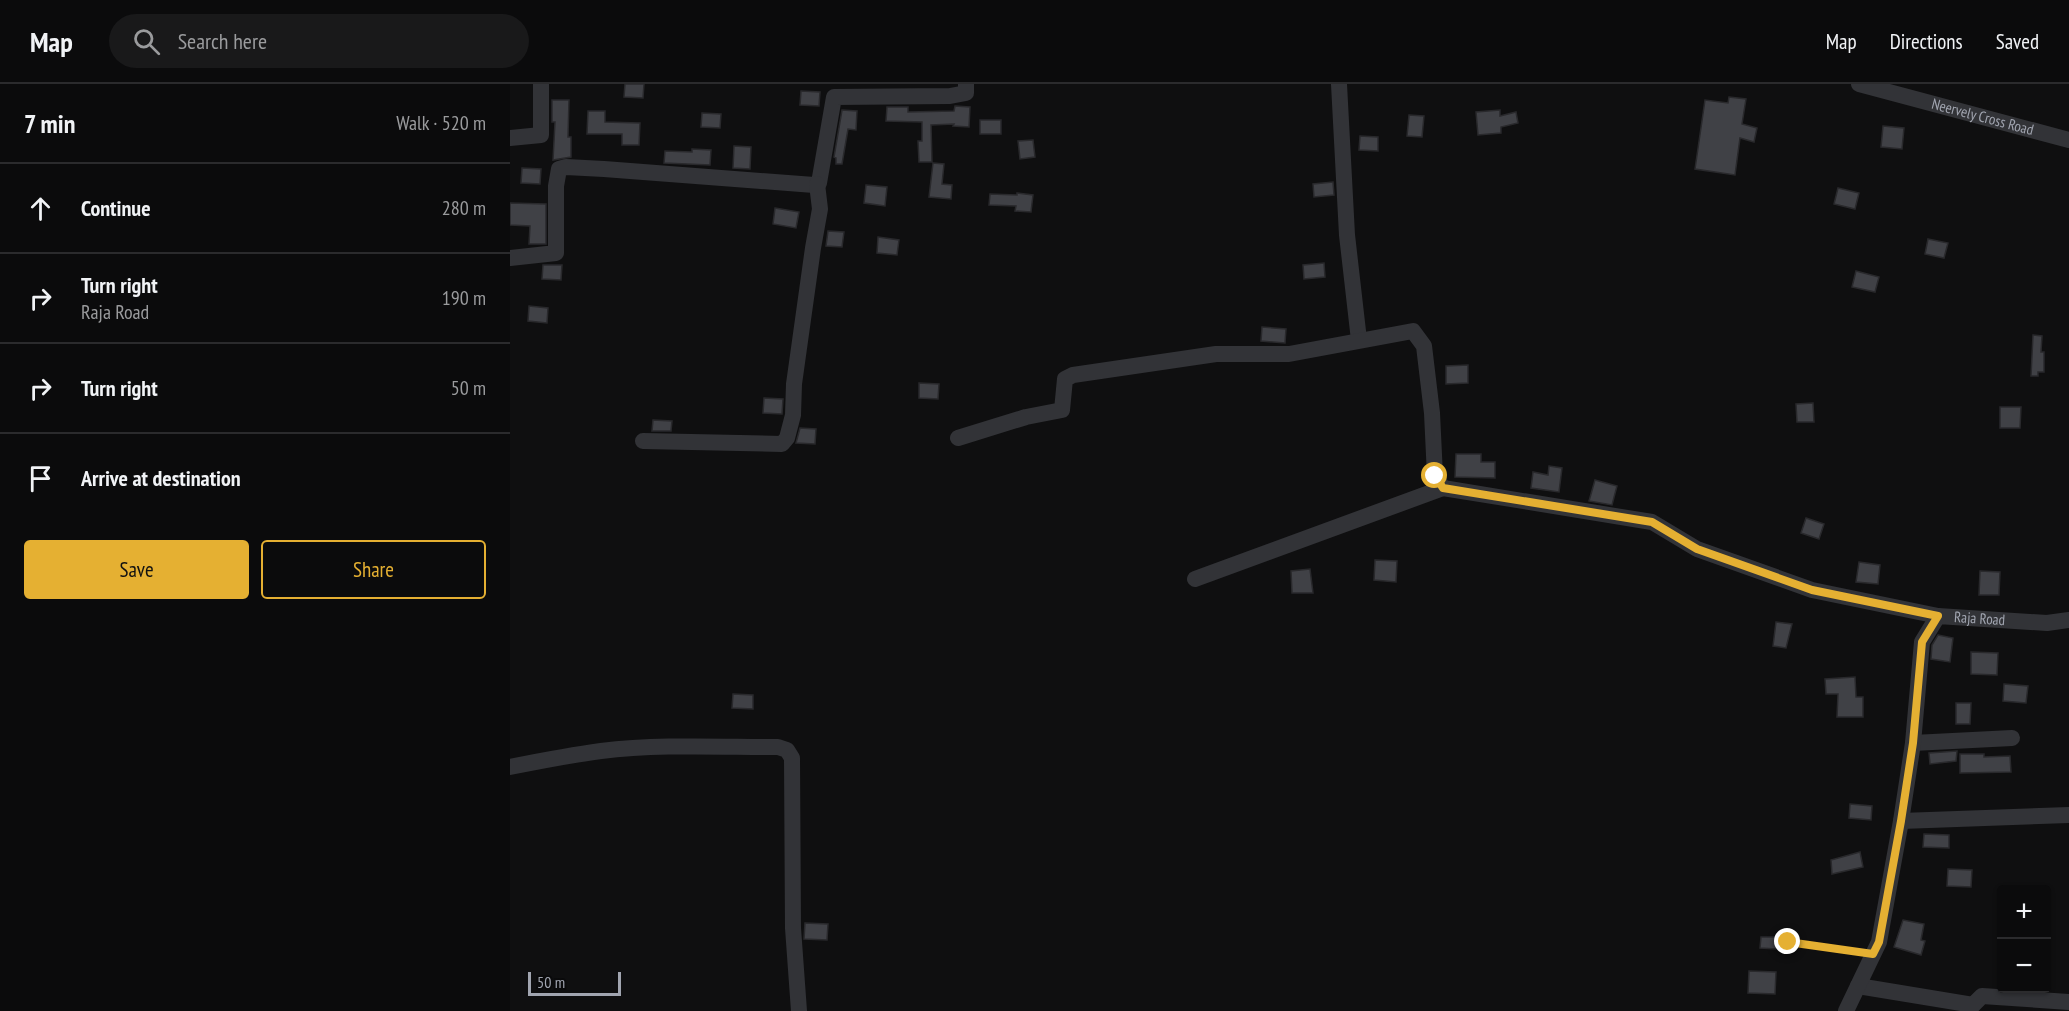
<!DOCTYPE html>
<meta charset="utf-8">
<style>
:root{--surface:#0b0b0c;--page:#19191a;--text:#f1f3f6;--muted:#9a9b9d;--line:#2b2b2d;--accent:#e5b032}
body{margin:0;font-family:"PT Sans Narrow",sans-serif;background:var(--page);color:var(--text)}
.controls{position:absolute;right:18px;bottom:18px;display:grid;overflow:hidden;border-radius:6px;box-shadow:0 2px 4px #0004}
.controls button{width:54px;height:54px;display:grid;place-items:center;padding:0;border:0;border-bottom:2px solid var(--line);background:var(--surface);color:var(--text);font:30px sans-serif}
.scale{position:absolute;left:18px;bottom:15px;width:93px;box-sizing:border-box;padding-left:6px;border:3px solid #a1a5b0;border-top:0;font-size:16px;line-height:21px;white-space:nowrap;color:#a1a5b0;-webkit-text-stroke:4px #0a0a0b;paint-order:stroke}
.stop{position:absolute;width:18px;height:18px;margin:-14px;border:4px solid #e5b032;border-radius:50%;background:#fff}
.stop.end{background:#e5b032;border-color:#fff;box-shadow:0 2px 6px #0008}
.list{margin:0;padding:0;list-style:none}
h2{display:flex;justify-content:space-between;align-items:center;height:78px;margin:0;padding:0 24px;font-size:26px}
h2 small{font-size:20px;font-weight:400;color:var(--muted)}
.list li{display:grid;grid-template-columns:39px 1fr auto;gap:18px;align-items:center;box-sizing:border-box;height:90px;padding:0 24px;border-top:2px solid var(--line)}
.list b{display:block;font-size:22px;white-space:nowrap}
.list p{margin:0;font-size:20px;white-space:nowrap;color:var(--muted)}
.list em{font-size:20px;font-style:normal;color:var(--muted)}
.actions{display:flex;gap:12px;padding:18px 24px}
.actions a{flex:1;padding:14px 0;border:2px solid var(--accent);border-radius:6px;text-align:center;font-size:21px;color:var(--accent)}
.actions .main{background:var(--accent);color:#111}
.icon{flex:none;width:33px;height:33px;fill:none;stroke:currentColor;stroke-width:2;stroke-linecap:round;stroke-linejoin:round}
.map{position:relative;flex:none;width:1559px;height:927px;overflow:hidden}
header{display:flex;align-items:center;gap:36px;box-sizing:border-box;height:84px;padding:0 30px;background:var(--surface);border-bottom:2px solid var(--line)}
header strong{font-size:28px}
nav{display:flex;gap:33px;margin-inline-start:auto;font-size:21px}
.search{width:420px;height:54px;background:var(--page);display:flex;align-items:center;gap:15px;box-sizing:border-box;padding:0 21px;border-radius:33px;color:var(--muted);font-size:22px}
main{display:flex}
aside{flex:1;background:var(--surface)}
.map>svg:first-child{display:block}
.building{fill:#404146;stroke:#29292c;stroke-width:1.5}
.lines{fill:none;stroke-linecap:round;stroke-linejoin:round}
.path{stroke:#36383c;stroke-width:2;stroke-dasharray:3 4.5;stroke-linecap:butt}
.minor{stroke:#323337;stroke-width:16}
.route{stroke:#e5b032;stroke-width:8}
.labels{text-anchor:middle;stroke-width:5;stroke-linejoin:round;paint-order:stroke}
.street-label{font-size:15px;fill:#a1a5b0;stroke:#0a0a0b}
</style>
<header>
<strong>Map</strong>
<div class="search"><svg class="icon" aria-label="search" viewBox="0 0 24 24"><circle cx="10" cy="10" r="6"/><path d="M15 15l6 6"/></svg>Search here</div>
<nav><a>Map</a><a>Directions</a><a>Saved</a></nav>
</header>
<main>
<aside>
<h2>7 min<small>Walk · 520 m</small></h2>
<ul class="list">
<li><svg class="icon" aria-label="ahead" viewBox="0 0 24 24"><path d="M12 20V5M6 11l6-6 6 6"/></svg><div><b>Continue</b></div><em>280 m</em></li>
<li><svg class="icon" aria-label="right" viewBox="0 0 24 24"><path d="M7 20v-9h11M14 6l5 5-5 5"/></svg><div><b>Turn right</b><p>Raja Road</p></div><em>190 m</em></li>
<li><svg class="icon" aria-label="right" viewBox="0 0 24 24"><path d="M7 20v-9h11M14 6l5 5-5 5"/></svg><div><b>Turn right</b></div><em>50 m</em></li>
<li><svg class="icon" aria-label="arrive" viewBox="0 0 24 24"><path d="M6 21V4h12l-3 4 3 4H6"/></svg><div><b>Arrive at destination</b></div></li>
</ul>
<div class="actions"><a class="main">Save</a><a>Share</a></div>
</aside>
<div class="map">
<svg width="1559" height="927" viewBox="0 0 1559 927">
<rect width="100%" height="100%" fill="#0f0f10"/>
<!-- building -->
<path class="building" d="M115,0H134L133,14L114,13Z
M291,7L310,8L309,22L290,21Z
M1219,13L1236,15L1232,40L1247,44L1244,58L1230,54L1225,91L1185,85L1195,16L1218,19Z
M42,16H59L58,53H61V73L43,76L45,38H42Z
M445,22L460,23L459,43L443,42L444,40L421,41L422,78H409L408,57H412V38L376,37L377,23H398V28L444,27Z
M332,26L347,27L346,46L338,45L332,80H326V74L324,73Z
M990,26V32L1006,28L1008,39L991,43V49L968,51L966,28Z
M78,27H95V38L130,39L129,61H112V50H77Z
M192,29L211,30L210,44L191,43Z
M899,31L914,32L912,53L897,52Z
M470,36H491V50H470Z
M1373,42L1394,44L1392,65L1371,63Z
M850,52L868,53V67L849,66Z
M523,56L525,73L510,75L508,57Z
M224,62L241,63L240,85L223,84Z
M182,65L201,66L200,81L154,79L155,67L182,68Z
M423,79L434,80L432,100L442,101L441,115L419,113Z
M12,84L31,85L30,100L11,99Z
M823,98L824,111L804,113L803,100Z
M356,101L377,103L375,122L354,119Z
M1328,104L1349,109L1345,125L1324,120Z
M507,109L523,111L521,128L505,127L506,122L479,121L480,110L507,111Z
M0,119L36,120V160H19L20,142L0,141Z
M265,124L289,128L286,144L263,140Z
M318,147L334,148L332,163L316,162Z
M368,153L389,156L387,171L367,169Z
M1418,155L1438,159L1434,174L1415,170Z
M814,179L815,193L794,195L793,181Z
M33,181H52L51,196L32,195Z
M1346,187L1369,193L1365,208L1342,203Z
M19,222L38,224L37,239L18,237Z
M752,243L776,245L775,259L751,257Z
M1523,251L1532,252L1531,268H1534V288H1528V292H1521Z
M958,281V299L936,300V282Z
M409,299L429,300L428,315L409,314Z
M254,314L273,315L272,330L253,329Z
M1303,319L1304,338H1287L1286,320Z
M1490,323H1511L1510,344H1490Z
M143,336L162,337L161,347H142Z
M290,344L306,345L305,360L286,359Z
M946,370H971V378H985V394L945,393Z
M1039,382L1052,384L1049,408L1021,404L1023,388L1038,391Z
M1085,396L1107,402L1102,421L1079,417Z
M1296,434L1314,440L1309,455L1291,449Z
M865,476L887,477L886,498L864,496Z
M1349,478L1370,481L1368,500L1346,498Z
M800,485L803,509H782L781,487Z
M1470,487L1490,488L1489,511H1469Z
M1266,538L1282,540L1276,564L1263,562Z
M1428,551L1443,554L1440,578L1421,575L1422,561Z
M1461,568L1488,569L1487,591L1461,590Z
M1345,593L1346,613H1353V633H1327L1328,610H1316L1315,595Z
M1494,600L1518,602L1516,619L1493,617Z
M223,610L243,611V625L222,624Z
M1446,619H1461L1460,640H1446Z
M1447,667L1446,677L1420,680L1419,669Z
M1450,670H1474V673L1500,672L1501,688L1450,689Z
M1340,720L1362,722L1361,736L1339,734Z
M1414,750L1439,751V764L1413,763Z
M1350,768L1353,783L1322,790L1321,776Z
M1438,785L1462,786L1461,803L1437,802Z
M1393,836L1414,840L1411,856L1415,857L1411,871L1384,863Z
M295,839L318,840L317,856L294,855Z
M1251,853H1267V865L1250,864Z
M1239,887L1266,888L1265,910L1238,909Z"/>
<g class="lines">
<!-- path -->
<path class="path" d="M1275,867L1278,859L1348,868"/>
<!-- minor -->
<g class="minor">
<path d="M829,0L837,151L849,256"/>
<path id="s1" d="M1349,0L1559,56"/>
<path d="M0,54L31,51V0"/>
<path d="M0,174L46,169V102L49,85L56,83L94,85L304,101L309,99L324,13L440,12L456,9V0"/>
<path d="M448,354L516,333L552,326L555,295L563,291L706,270H779L903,247L914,262L922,329L925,392L933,404L1142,438L1187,465L1302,506L1428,532"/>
<path d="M133,357L272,360L277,354L283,331L284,300L303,164L310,125L307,100"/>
<path d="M685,495L933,404"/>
<path d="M1403,659L1502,654"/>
<path d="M0,683C30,677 61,671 91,667C149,660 209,663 268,663L277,666L282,674L283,844L289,927"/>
<path d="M1391,737L1559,731"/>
<path d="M1348,902L1463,921L1472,912L1559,918"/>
<path id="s2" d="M1336,927L1369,858L1391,737L1403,659L1412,558L1428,532L1537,539L1559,536"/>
</g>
</g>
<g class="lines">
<!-- route -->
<path class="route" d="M925,392L933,404L1142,438L1187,465L1302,506L1428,532L1412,558L1403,659L1391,737L1369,858L1363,870L1278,858"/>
</g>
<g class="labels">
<!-- street labels -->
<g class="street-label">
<text dy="5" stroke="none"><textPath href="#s1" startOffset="128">Neervely Cross Road</textPath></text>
<text dy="5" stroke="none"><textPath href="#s2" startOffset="452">Raja Road</textPath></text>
</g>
</g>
</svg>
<div class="controls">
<button>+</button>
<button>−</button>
</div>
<div class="scale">50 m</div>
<div class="stop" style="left:925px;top:392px"></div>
<div class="stop end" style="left:1278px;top:858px"></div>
</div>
</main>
